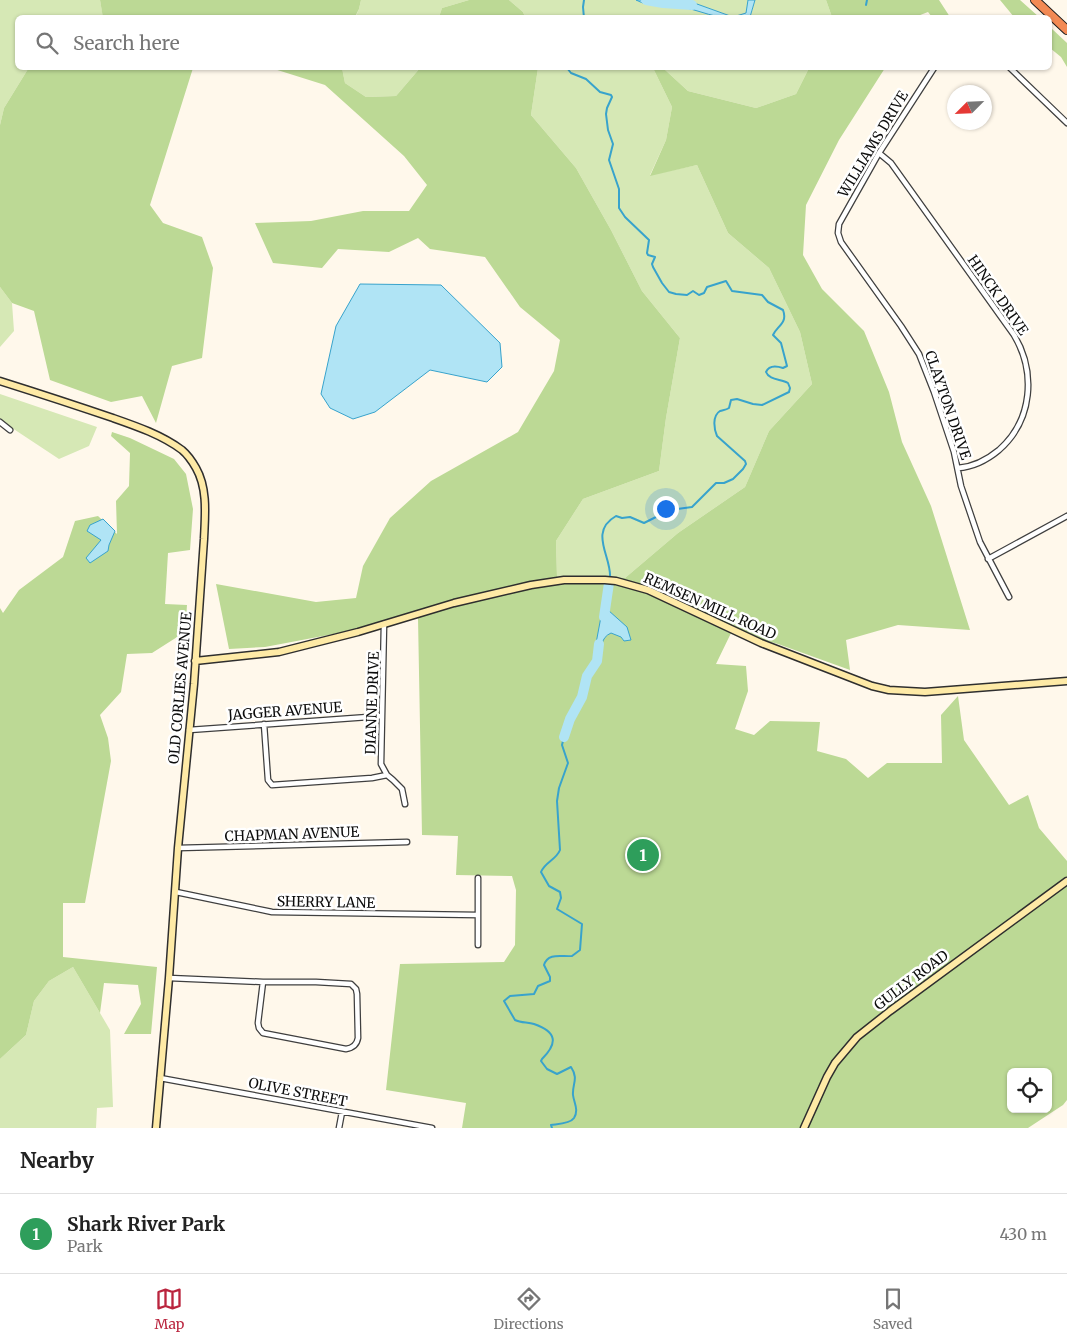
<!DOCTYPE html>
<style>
:root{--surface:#fff;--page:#f6f6f6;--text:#222;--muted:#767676;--line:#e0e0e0;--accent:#ba253e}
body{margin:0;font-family:Merriweather,serif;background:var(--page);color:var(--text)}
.controls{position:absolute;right:15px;bottom:15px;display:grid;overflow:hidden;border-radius:8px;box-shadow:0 1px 4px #0004}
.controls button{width:45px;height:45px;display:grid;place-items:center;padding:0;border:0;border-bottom:1px solid var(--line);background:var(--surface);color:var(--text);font:25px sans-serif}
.compass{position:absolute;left:947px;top:85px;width:45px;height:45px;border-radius:50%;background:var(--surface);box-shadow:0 1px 4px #0004;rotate:246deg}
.you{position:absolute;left:665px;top:508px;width:18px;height:18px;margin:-12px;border:4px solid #fff;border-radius:50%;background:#1a73e8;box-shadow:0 0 0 8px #1a73e833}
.badge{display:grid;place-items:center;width:32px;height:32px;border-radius:50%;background:var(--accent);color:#fff;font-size:16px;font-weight:700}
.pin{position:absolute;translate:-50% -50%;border:2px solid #fff;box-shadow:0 1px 5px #0006}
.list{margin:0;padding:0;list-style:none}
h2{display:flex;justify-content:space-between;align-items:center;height:65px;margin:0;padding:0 20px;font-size:21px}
h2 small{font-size:16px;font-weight:400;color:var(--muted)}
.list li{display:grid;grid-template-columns:32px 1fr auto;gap:15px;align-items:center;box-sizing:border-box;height:80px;padding:0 20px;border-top:1px solid var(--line)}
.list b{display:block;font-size:19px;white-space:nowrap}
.list p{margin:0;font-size:16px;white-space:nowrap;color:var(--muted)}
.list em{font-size:16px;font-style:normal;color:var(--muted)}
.icon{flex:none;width:28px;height:28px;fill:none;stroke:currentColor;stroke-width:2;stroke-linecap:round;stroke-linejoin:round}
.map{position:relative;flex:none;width:1067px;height:1128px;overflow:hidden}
.search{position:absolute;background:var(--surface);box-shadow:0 1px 4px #0004;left:15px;right:15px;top:15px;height:55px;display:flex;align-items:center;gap:12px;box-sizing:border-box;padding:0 18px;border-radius:8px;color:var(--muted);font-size:19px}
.sheet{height:145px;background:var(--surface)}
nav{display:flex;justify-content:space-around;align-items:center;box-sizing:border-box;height:70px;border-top:1px solid var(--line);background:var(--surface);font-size:14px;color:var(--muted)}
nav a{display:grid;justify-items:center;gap:2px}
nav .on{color:var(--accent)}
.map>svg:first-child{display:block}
.green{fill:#d6e8b5}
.forest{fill:#bcd995;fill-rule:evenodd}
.water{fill:#b0e4f5;stroke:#38a3cc}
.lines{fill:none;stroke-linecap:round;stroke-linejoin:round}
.stream{stroke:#38a3cc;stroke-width:2}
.river{stroke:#b0e4f5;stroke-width:10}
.street-casing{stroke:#3f3f3f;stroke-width:7}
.secondary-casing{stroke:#2e2e2e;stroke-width:9}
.highway-casing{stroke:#1d1d1d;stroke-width:10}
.street{stroke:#fff;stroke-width:4.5}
.secondary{stroke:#feeaa6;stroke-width:6}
.highway{stroke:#f38a54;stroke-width:8}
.labels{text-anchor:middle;stroke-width:5;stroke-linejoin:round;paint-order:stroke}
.street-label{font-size:14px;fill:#0c0c0c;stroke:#fff}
</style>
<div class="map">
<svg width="1067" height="1128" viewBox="0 0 1067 1128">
<rect width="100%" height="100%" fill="#fff8eb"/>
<!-- green -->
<path class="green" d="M0,0H100L103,17L18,18V68H31L28,69L4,108L0,125Z
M361,0H469L442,8L439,17L355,18L359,9Z
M509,0H636C653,9 662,3 678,6C692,9 706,12 720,17H525L523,12Z
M667,0H748L747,13L733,17L697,4L677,3Z
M755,0H826L832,17L750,18Z
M342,68H420L396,96L366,97L345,83Z
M538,68H653L672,107L666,140L650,175L697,165L728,233L769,268L800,332L812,384L769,431L745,487L678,533L625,578L557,577L556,541L583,499L659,471L666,418L680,338L642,291L611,230L576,168L531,115Z
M663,68H809L796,94L756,108L688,91Z
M0,287L12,303L14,331L0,347Z
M0,394L97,427L89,446L59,459L0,420Z
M73,967L110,1030L113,1107L97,1108L96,1128H0V1059L26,1035L34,1001L49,981Z"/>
<!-- forest -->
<path class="forest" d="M100,0H361L359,9L355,17L103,18Z
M469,0H509L523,12L525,17H439L442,8Z
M826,0H939L950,17H932L928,12L915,17H832Z
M1000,0H1020L1039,17H1014Z
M1050,27L1067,43V67L1061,57L1050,48Z
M31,68H193L150,205L163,223L202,237L213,268L202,358L172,366L156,423L142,396L111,402L50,380L34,311L12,303L0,287V125L4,108L28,69Z
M271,68H342L345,83L366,97L396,96L420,68H538L531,115L576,168L611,230L642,291L680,338L666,418L659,471L583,499L556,541L557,577L625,578L678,533L745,487L769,431L812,384L800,332L769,268L728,233L697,165L650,176L666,140L672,107L653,68H663L688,91L756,108L796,94L809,68H885L839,140L806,205L803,255L822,289L864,331L889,392L902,442L931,506L970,630L898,625L846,640L850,670L778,644L732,631L716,664L746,666L748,691L735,729L754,735L770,721L820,722L817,751L846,759L868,778L887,763H942L941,715L958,696L964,740L1009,805L1028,795L1039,828L1067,861V1100L1063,1105L1028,1128H462L466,1103L386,1090L400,964L504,962L515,945L516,890L512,876L456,875L458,836L422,835L418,618L265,647L229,649L216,584L316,602L356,598L363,566L390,518L431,481L518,432L554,371L560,340L520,307L485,257L430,249L418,238L389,252L338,249L322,268L273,263L255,223L311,221L363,211H409L427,185L404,156L325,85ZM1011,1072H1048V1109H1011Z
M112,432L130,438L174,459L186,474L193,509L190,550L168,553L165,604L187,605L185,632L152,653L127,654L121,692L100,715L108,738L111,761L85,903H63V957L157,967L151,1034H124L141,1004L138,985L104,983L100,1013L73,967L49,981L34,1001L26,1035L0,1059V608L3,613L19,590L63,557L75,521L98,516L117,534L116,501L129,486L130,453L111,436Z"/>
<!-- water -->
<path class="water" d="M636,0H667L677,3L697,4L733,17L746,13L748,0H755L750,17C740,18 728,19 719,17C705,14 691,8 677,6C662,4 651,8 636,0Z
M360,284L441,285L500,343L502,367L487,382L430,370L375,412L353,419L330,408L321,394L336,326Z
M103,519L115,531L109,545L108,551L90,563L86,558L101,540L87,531L90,525Z
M606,605L608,610L627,627L631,640L624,641L621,637L611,633C600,638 603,647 598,656L594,654L603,606Z"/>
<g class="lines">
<!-- stream -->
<path class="stream" d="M866,5L867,0
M584,18L583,7L584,0
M567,68L571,73L586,79L600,92L611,95L612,97L607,108L606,114L608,130L613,144L609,160L619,189V208L625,217L649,240L647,253L648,255L655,257L652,264L653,267L662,283L669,292L676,294L687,295L693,291L699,295L704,293L707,287L726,281L732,291L762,295L768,302L783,310C788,323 777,326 773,335L781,343L787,366L783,368C777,366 769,365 766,372C769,380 781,379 788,383L790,388L789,392L762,405L753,404L737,399L731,400L729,408C726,410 723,410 720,411C712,416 714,429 717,436L745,461L746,464L743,469L733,479L724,483H716L692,507L670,510L644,523L630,517L622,518L616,516C588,532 612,557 610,578
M552,1128L551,1125C557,1124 570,1124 574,1118C579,1110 574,1103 573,1095C572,1084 579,1079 571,1067L557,1074L547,1069L541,1061L542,1059C558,1043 557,1032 534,1024C528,1022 521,1023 515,1020L504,1001L510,996L534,994L538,986L550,981V977L544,965C548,952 562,957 572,956L580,950L582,924L557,909L561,898L560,892L549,886L541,872C545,862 556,860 560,850L557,801L559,788L568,763L562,745L568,720L578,704L583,687L598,656"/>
<!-- river -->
<path class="river" d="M646,0L663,3L692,5
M604,617L609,583
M564,737L570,719L582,697L587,676L597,661L599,644"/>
<!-- street casing -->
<g class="street-casing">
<path id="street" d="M934,68L879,153L839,224L838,233L841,242L901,326L919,354L934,392L954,452L961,486L980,542L1009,597
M1010,68L1067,123
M879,153L891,163L1014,335C1036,372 1033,420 999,450C987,460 973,467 958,468
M0,422L10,430
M988,559L1067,516
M384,624L381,764L387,775L393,780L402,789L405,804
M264,724L268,780L272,785L372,778L387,775
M189,730L382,716
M178,848L407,842
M176,892L272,912L478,915
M478,945V878
M169,978L263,982
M263,982H316L351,984L356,989L357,994L358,1038C357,1044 353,1048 346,1049L263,1033L259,1028L258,1023Z
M160,1078L432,1128
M339,1128L342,1112"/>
</g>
<!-- secondary casing -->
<g class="secondary-casing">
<path id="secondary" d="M0,381C38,393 75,405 113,418C136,426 162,435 182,450C188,455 192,461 196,468C208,489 205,516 204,539L194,684L178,848L169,978L156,1128
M195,661L279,652L358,632L454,603L531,585L564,580H605L616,581L648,590L761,643L872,686L889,690L925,692L1067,681
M804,1128L827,1077L835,1063L857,1037L890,1011L1067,881"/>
</g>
<!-- highway casing -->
<g class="highway-casing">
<path id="highway" d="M1035,0L1067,30"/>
</g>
<!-- street -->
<use href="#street" class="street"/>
<!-- secondary -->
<use href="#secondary" class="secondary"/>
<!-- highway -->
<use href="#highway" class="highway"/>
</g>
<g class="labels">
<!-- street labels -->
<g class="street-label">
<text transform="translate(873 144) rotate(-59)" y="5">WILLIAMS DRIVE</text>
<text transform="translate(998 295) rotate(55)" y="5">HINCK DRIVE</text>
<text transform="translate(948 405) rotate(71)" y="5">CLAYTON DRIVE</text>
<text transform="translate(710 606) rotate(24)" y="5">REMSEN MILL ROAD</text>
<text transform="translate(180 688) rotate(-85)" y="5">OLD CORLIES AVENUE</text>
<text transform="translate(372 703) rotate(-88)" y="5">DIANNE DRIVE</text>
<text transform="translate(285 711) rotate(-4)" y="5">JAGGER AVENUE</text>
<text transform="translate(292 834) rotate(-2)" y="5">CHAPMAN AVENUE</text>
<text transform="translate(326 902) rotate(1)" y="5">SHERRY LANE</text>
<text transform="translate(911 980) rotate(-37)" y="5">GULLY ROAD</text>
<text transform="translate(298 1092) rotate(11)" y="5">OLIVE STREET</text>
</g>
</g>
</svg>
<div class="controls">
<button><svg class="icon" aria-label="locate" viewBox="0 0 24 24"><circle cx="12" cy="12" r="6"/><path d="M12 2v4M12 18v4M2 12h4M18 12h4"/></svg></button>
</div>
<svg class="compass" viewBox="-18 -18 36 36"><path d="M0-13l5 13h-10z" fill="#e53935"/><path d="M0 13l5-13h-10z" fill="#767676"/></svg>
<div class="you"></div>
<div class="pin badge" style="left:643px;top:855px;background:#2e9e5b">1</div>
<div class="search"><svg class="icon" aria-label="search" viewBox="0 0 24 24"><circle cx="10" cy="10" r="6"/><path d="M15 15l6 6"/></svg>Search here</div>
</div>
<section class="sheet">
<h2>Nearby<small></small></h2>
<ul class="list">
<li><span class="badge" style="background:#2e9e5b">1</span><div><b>Shark River Park</b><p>Park</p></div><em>430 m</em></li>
</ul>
</section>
<nav>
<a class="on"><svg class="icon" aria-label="map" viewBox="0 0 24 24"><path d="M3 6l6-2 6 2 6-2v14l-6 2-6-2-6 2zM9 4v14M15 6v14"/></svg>Map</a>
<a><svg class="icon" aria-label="directions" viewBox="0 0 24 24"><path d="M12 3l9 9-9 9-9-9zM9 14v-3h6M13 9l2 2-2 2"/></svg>Directions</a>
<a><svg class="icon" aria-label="saved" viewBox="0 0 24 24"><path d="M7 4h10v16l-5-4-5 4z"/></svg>Saved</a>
</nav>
